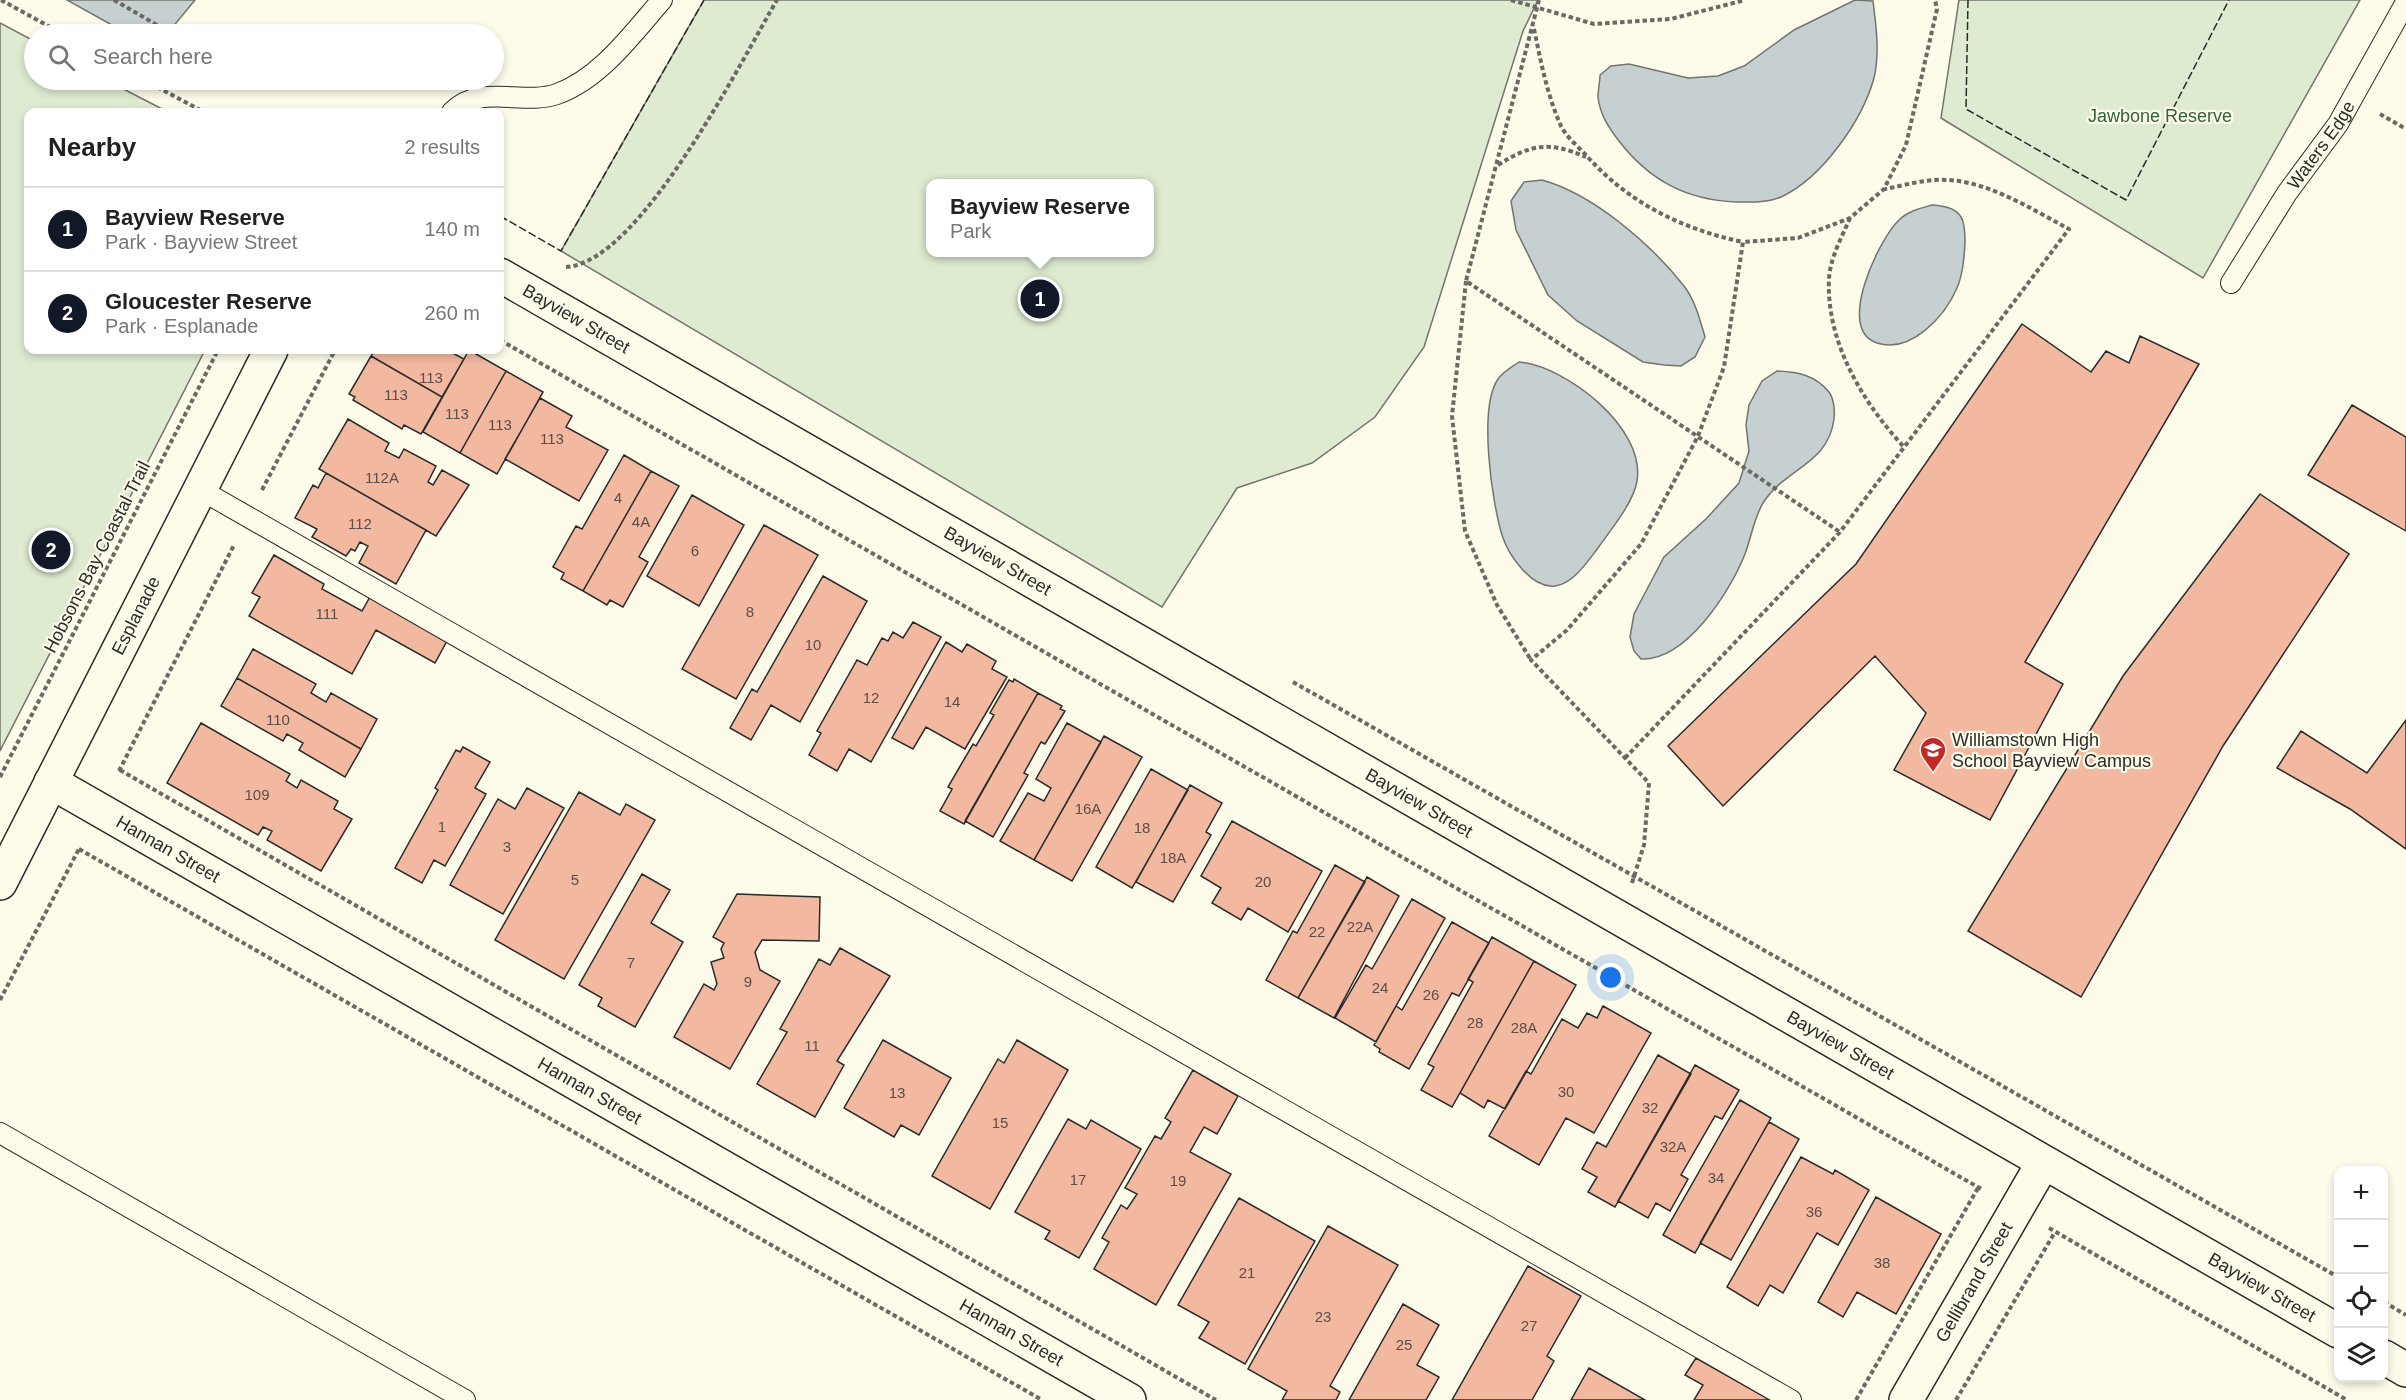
<!DOCTYPE html>
<meta charset="utf-8">
<style>
:root{--surface:#fff;--page:#f2f2f2;--text:#222;--muted:#767676;--line:#e0e0e0;--accent:#111827}
body{margin:0;font-family:Arial,sans-serif;background:var(--page);color:var(--text)}
.controls{position:absolute;right:18px;bottom:18px;display:grid;overflow:hidden;border-radius:12px;box-shadow:0 3px 9px #0003}
.controls button{width:54px;height:54px;display:grid;place-items:center;padding:0;border:0;border-bottom:2px solid var(--line);background:var(--surface);color:var(--text);font:30px sans-serif}
.you{position:absolute;left:1611px;top:978px;width:21px;height:21px;margin:-15px;border:4px solid #fff;border-radius:50%;background:#1a73e8;box-shadow:0 0 0 9px #1a73e833}
.badge{display:grid;place-items:center;width:39px;height:39px;border-radius:50%;background:var(--accent);color:#fff;font-size:20px;font-weight:700}
.pin{position:absolute;translate:-50% -50%;border:3px solid #fff;box-shadow:0 2px 6px #0006}
.popup{position:absolute;left:926px;top:179px;width:228px;height:78px;box-sizing:border-box;display:grid;place-content:center;border-radius:12px;background:var(--surface);filter:drop-shadow(0 2px 4px #0005);font-size:20px;white-space:nowrap;color:var(--muted)}
.popup b{font-size:22px;color:var(--text)}
.popup::after{content:'';position:absolute;left:50%;top:100%;margin-left:-12px;border:12px solid transparent;border-top-color:var(--surface)}
.list{margin:0;padding:0;list-style:none}
h2{display:flex;justify-content:space-between;align-items:center;height:78px;margin:0;padding:0 24px;font-size:26px}
h2 small{font-size:20px;font-weight:400;color:var(--muted)}
.list li{display:grid;grid-template-columns:39px 1fr auto;gap:18px;align-items:center;box-sizing:border-box;height:84px;padding:0 24px;border-top:2px solid var(--line)}
.list b{display:block;font-size:22px;white-space:nowrap}
.list p{margin:0;font-size:20px;white-space:nowrap;color:var(--muted)}
.list em{font-size:20px;font-style:normal;color:var(--muted)}
.icon{flex:none;width:33px;height:33px;fill:none;stroke:currentColor;stroke-width:2;stroke-linecap:round;stroke-linejoin:round}
.map{position:relative;flex:none;width:2406px;height:1400px;overflow:hidden}
.search{position:absolute;background:var(--surface);box-shadow:0 3px 9px #0003;left:24px;top:24px;width:480px;height:66px;display:flex;align-items:center;gap:15px;box-sizing:border-box;padding:0 21px;border-radius:33px;color:var(--muted);font-size:22px}
.panel{position:absolute;background:var(--surface);box-shadow:0 3px 9px #0003;left:24px;top:108px;width:480px;height:246px;border-radius:12px}
.map>svg:first-child{display:block}
.green{fill:#deebd1;stroke:#74746e;stroke-width:1.5;fill-rule:evenodd}
.water{fill:#c7d0d0;stroke:#74746e;stroke-width:1.5}
.building{fill:#f2b8a0;stroke:#2b2b2b;stroke-width:1.5}
.lines{fill:none;stroke-linecap:round;stroke-linejoin:round}
.service-casing{stroke:#2b2b2b;stroke-width:22}
.minor-casing{stroke:#2b2b2b;stroke-width:36}
.path{stroke:#6a6964;stroke-width:4;stroke-dasharray:4.5 3;stroke-linecap:butt}
.service{stroke:#fdfbea;stroke-width:20}
.minor{stroke:#fdfbea;stroke-width:33}
.fence{stroke:#2b2b2b;stroke-width:1.5;stroke-dasharray:8 3;stroke-linecap:butt}
.labels{text-anchor:middle;stroke-width:4.5;stroke-linejoin:round;paint-order:stroke}
.number-label{font-size:15px;fill:#5d4e48}
.park-label{font-size:18px;fill:#34623c;stroke:#fdfbea}
.street-label{font-size:18px;fill:#2b2b2b;stroke:#fdfbea}
.poi-label{font-size:18px;fill:#2b2b2b;stroke:#fdfbea;text-anchor:start}
</style>
<div class="map">
<svg width="2406" height="1400" viewBox="0 0 2406 1400">
<rect width="100%" height="100%" fill="#fdfbea"/>
<!-- green -->
<path class="green" d="M704,0H1538L1523,31L1424,347L1375,417L1312,463L1237,488L1162,607L561,251ZM930,184H1150V252H930Z
M1959,0H2360L2203,278L1941,118Z
M0,23L34,41V80H106L168,112H28V350H205L0,751Z"/>
<!-- water -->
<path class="water" d="M67,0H195L167,34H128Z
M1855,0L1873,1C1876,25 1880,53 1874,78C1862,121 1822,178 1781,197C1767,203 1751,202 1736,202C1686,200 1649,180 1619,141C1609,128 1600,115 1598,97C1598,90 1600,82 1600,75L1611,66L1629,64L1688,78L1718,76L1744,66L1794,30Z
M1542,180C1593,194 1651,244 1684,286C1695,300 1700,320 1705,337L1695,357L1681,366L1664,365L1643,362L1577,321L1548,295L1516,230L1511,201L1524,182Z
M1932,205C1942,206 1955,207 1961,217C1965,223 1965,236 1965,243C1964,258 1963,274 1957,288C1945,316 1911,354 1877,343C1835,330 1879,239 1899,220C1908,211 1921,208 1932,205Z
M1519,362C1566,366 1646,428 1637,481C1633,504 1611,529 1598,548C1588,561 1573,584 1555,586C1531,589 1508,554 1502,535C1492,502 1478,408 1498,379C1504,371 1512,367 1519,362Z
M1777,371C1798,372 1815,375 1829,392C1834,399 1835,411 1834,419C1828,465 1786,467 1763,503C1754,518 1751,538 1745,554C1730,592 1686,661 1641,659L1634,651L1630,637L1634,614L1664,557L1706,519L1739,483L1749,451L1746,425L1749,405L1762,381Z"/>
<!-- building -->
<path class="building" d="M2022,324L2091,372L2106,351L2129,363L2140,336L2199,364L2025,662L2063,684L1990,820L1894,770L1926,713L1875,656L1723,806L1668,746L1856,564Z
M375,350H447L464,359L442,397L371,356Z
M469,350L506,371L460,453L423,432Z
M371,356L442,397L421,434L404,425L402,429L353,400L355,397L349,394Z
M506,371L543,392L497,474L460,453Z
M540,398L572,416L566,427L608,450L579,501L505,459Z
M2352,405L2406,437V531L2308,475Z
M348,419L389,443L385,451L399,458L404,449L436,466L428,482L433,485L442,470L469,485L436,536L319,469Z
M624,455L651,471L583,591L561,579L564,573L553,567L576,526L582,529Z
M651,471L679,486L639,557L648,562L623,607L610,600L607,605L583,591Z
M326,473L426,530L396,584L359,563L368,546L360,542L355,551L351,549L346,556L312,537L317,529L295,518L313,485L318,488Z
M2260,494L2349,554L2223,746L2081,997L1968,931L2123,676Z
M692,495L744,525L699,606L647,576Z
M764,525L818,555L736,699L682,669Z
M274,555L324,584L322,589L362,611L371,595L448,639L435,663L376,630L352,674L249,616L260,597L252,593Z
M823,576L867,601L800,722L771,705L751,740L730,728L752,689L757,692Z
M913,622L941,637L871,762L849,749L837,771L809,755L821,733L817,731L857,660L867,665L882,638L888,641L893,632L903,638Z
M946,642L962,652L967,644L996,661L992,669L1007,677L965,749L926,727L913,749L892,738Z
M253,649L316,684L311,693L326,702L331,693L377,719L361,749L237,678Z
M237,678L361,749L345,777L299,750L303,743L287,734L283,741L221,706Z
M1014,679L1038,693L964,824L940,811L952,789L948,787L973,744L976,746L994,715L990,713L1009,680L1013,682Z
M1038,693L1062,706L1060,709L1065,711L1045,744L1041,742L1024,773L1028,775L993,837L965,821Z
M2406,720V849L2350,809L2277,768L2301,731L2367,773Z
M201,723L290,774L286,781L297,788L301,780L338,801L334,809L352,819L321,871L267,840L272,831L263,827L258,835L167,783Z
M1067,723L1101,742L1034,860L1000,841L1028,793L1044,801L1051,788L1036,779Z
M1104,736L1142,757L1072,881L1034,860Z
M463,747L490,762L475,788L486,794L445,866L434,860L422,883L395,868L438,790L435,788L456,750L460,752Z
M1151,769L1188,790L1132,888L1096,867Z
M1190,785L1222,803L1206,832L1211,835L1173,902L1136,882Z
M527,788L564,808L503,914L450,885L498,799L515,809Z
M579,792L620,815L626,804L655,820L564,979L495,940Z
M1232,821L1322,871L1288,932L1248,908L1241,920L1212,903L1221,888L1201,876Z
M1335,865L1365,882L1298,998L1266,980L1293,931L1297,933Z
M642,874L670,890L651,923L683,942L635,1027L598,1006L602,998L579,985Z
M1367,877L1399,896L1334,1018L1298,998Z
M737,894L820,897L819,941L762,940L755,952L760,970L780,981L730,1069L674,1037L704,984L714,990L717,984L711,962L724,958L721,949L724,943L713,937Z
M1412,899L1445,918L1376,1042L1335,1018L1366,965L1372,969Z
M1452,922L1489,943L1459,996L1452,993L1409,1069L1379,1052L1380,1049L1374,1045L1396,1006L1402,1010Z
M1492,937L1534,961L1452,1107L1421,1090L1434,1067L1428,1064L1473,982L1468,979Z
M840,948L890,976L837,1061L844,1065L815,1117L757,1084L787,1032L780,1029L819,959L830,965Z
M1534,961L1576,985L1505,1109L1488,1100L1484,1108L1460,1093Z
M1603,1006L1651,1033L1594,1133L1566,1118L1539,1165L1489,1136L1526,1071L1531,1074L1562,1019L1578,1028L1587,1013L1597,1018Z
M883,1040L951,1078L919,1135L901,1125L894,1137L844,1108Z
M1017,1040L1068,1070L990,1209L932,1176L998,1059L1004,1063Z
M1658,1055L1691,1074L1615,1207L1588,1192L1597,1177L1582,1169L1597,1142L1606,1147Z
M1695,1065L1739,1090L1722,1119L1715,1116L1681,1175L1688,1179L1670,1211L1656,1203L1648,1218L1618,1201Z
M1193,1070L1238,1096L1217,1134L1204,1127L1190,1152L1231,1174L1156,1305L1094,1269L1109,1242L1102,1238L1121,1205L1127,1209L1137,1194L1125,1188L1155,1136L1161,1139L1171,1122L1165,1118Z
M1740,1100L1771,1118L1695,1253L1663,1235Z
M1068,1119L1086,1129L1091,1120L1141,1149L1079,1258L1045,1239L1050,1231L1015,1212Z
M1769,1122L1799,1139L1731,1260L1700,1243Z
M1801,1157L1833,1174L1835,1170L1869,1190L1838,1245L1817,1233L1783,1293L1770,1285L1758,1306L1727,1287Z
M1876,1197L1941,1234L1896,1314L1857,1292L1843,1317L1818,1302Z
M1239,1198L1315,1241L1245,1364L1199,1338L1209,1322L1178,1305Z
M1328,1226L1398,1265L1330,1386L1340,1392L1336,1400H1282L1287,1391L1248,1369Z
M1528,1266L1581,1296L1547,1356L1554,1361L1532,1400H1452Z
M1403,1304L1439,1325L1417,1365L1439,1377L1426,1400H1349Z
M1696,1358L1770,1400H1694L1703,1385L1685,1375Z
M1589,1368L1645,1400H1571Z"/>
<g class="lines">
<!-- service casing -->
<g class="service-casing">
<g id="service">
<path d="M452,112C480,83 523,106 557,94C600,79 633,33 662,0"/>
<path id="s1" d="M2231,283L2287,193L2338,124L2406,2"/>
<path d="M201,490L1791,1400"/>
<path d="M0,1133L465,1400"/>
</g>
</g>
<!-- minor casing -->
<g class="minor-casing">
<g id="minor">
<path id="s2" d="M500,275L2338,1331"/>
<path id="s3" d="M51,782L1129,1400"/>
<path id="s4" d="M0,883L271,350"/>
<path d="M2384,1357L2406,1370"/>
<path id="s5" d="M1906,1400L2043,1163"/>
</g>
</g>
<!-- path -->
<path class="path" d="M1,0L63,34
M114,0L169,32
M1511,0L1594,24L1671,19L1745,0
M1539,0L1466,281L1840,532
M1534,29C1541,62 1547,95 1561,126C1566,136 1577,146 1585,154C1627,202 1681,229 1743,242
M144,80L204,112
M2380,114L2406,129
M1498,165C1531,144 1549,141 1586,157
M1850,218C1842,237 1830,258 1829,279C1826,342 1863,403 1904,447
M566,267C640,263 741,61 777,0
M1466,281L1452,416L1465,531L1497,605L1531,660
M500,340L1983,1190
M262,490L335,350
M1293,682L2338,1277
M1625,758L1840,532L2069,229C2029,208 1983,177 1935,180C1918,181 1901,186 1885,189
M120,770L1216,1400
M119,771L234,545
M0,777L218,350
M79,849L1042,1400
M1632,883L1644,845L1649,783L1531,660L1567,630L1641,544L1698,436L1724,367L1743,242L1798,238L1850,218L1884,189L1906,145L1937,9L1935,0
M0,1000L80,847
M2049,1228L2347,1400
M2384,1302L2406,1315
M1856,1400L1978,1188
M1956,1400L2055,1232"/>
<!-- service -->
<use href="#service" class="service"/>
<!-- minor -->
<use href="#minor" class="minor"/>
<!-- fence -->
<path class="fence" d="M1968,0L1966,109L2126,200L2229,0
M500,216L561,251L704,0"/>
</g>
<!-- icons -->
<defs>
<g id="school-pin" transform="scale(1.35)"><path d="M0 17L-7.5 6A9.5 9.5 0 1 1 7.5 6Z" fill="#c62828" stroke="#fdfbea"/><path d="M0-5L7-2L0 1L-7-2ZM-4 1L0 2.5L4 1V4Q0 6-4 4Z" fill="#fff"/></g>
</defs>
<g fill-rule="evenodd">
<use href="#school-pin" x="1933" y="750"/>
</g>
<g class="labels">
<!-- number labels -->
<g class="number-label">
<text x="431" y="383">113</text>
<text x="396" y="400">113</text>
<text x="457" y="419">113</text>
<text x="500" y="430">113</text>
<text x="552" y="444">113</text>
<text x="382" y="483">112A</text>
<text x="618" y="503">4</text>
<text x="641" y="527">4A</text>
<text x="360" y="529">112</text>
<text x="695" y="556">6</text>
<text x="750" y="617">8</text>
<text x="327" y="619">111</text>
<text x="813" y="650">10</text>
<text x="871" y="703">12</text>
<text x="952" y="707">14</text>
<text x="278" y="725">110</text>
<text x="257" y="800">109</text>
<text x="1088" y="814">16A</text>
<text x="442" y="832">1</text>
<text x="1142" y="833">18</text>
<text x="507" y="852">3</text>
<text x="1173" y="863">18A</text>
<text x="575" y="885">5</text>
<text x="1263" y="887">20</text>
<text x="1360" y="932">22A</text>
<text x="1317" y="937">22</text>
<text x="631" y="968">7</text>
<text x="748" y="987">9</text>
<text x="1380" y="993">24</text>
<text x="1431" y="1000">26</text>
<text x="1475" y="1028">28</text>
<text x="1524" y="1033">28A</text>
<text x="812" y="1051">11</text>
<text x="1566" y="1097">30</text>
<text x="897" y="1098">13</text>
<text x="1650" y="1113">32</text>
<text x="1000" y="1128">15</text>
<text x="1673" y="1152">32A</text>
<text x="1716" y="1183">34</text>
<text x="1078" y="1185">17</text>
<text x="1178" y="1186">19</text>
<text x="1814" y="1217">36</text>
<text x="1882" y="1268">38</text>
<text x="1247" y="1278">21</text>
<text x="1323" y="1322">23</text>
<text x="1529" y="1331">27</text>
<text x="1404" y="1350">25</text>
</g>
<!-- park labels -->
<g class="park-label">
<text x="2160" y="122">Jawbone Reserve</text>
</g>
<!-- street labels -->
<g class="street-label">
<text dy="6" stroke="none"><textPath href="#s1" startOffset="165">Waters Edge</textPath></text>
<text dy="6" stroke="none"><textPath href="#s2" startOffset="88">Bayview Street</textPath></text>
<text transform="translate(97 557) rotate(-63)" y="6">Hobsons Bay Coastal Trail</text>
<text dy="6" stroke="none"><textPath href="#s2" startOffset="574">Bayview Street</textPath></text>
<text dy="6" stroke="none"><textPath href="#s4" startOffset="300">Esplanade</textPath></text>
<text dy="6" stroke="none"><textPath href="#s2" startOffset="1060">Bayview Street</textPath></text>
<text dy="6" stroke="none"><textPath href="#s3" startOffset="135">Hannan Street</textPath></text>
<text dy="6" stroke="none"><textPath href="#s2" startOffset="1546">Bayview Street</textPath></text>
<text dy="6" stroke="none"><textPath href="#s3" startOffset="621">Hannan Street</textPath></text>
<text dy="6" stroke="none"><textPath href="#s5" startOffset="136">Gellibrand Street</textPath></text>
<text dy="6" stroke="none"><textPath href="#s2" startOffset="2032">Bayview Street</textPath></text>
<text dy="6" stroke="none"><textPath href="#s3" startOffset="1107">Hannan Street</textPath></text>
</g>
<!-- poi labels -->
<g class="poi-label">
<text x="1952" y="746">Williamstown High<tspan x="1952" dy="21">School Bayview Campus</tspan></text>
</g>
</g>
</svg>
<div class="controls">
<button>+</button>
<button>−</button>
<button><svg class="icon" aria-label="locate" viewBox="0 0 24 24"><circle cx="12" cy="12" r="6"/><path d="M12 2v4M12 18v4M2 12h4M18 12h4"/></svg></button>
<button><svg class="icon" aria-label="layers" viewBox="0 0 24 24"><path d="M12 4l9 5-9 5-9-5zM3 14l9 5 9-5"/></svg></button>
</div>
<div class="you"></div>
<div class="pin badge" style="left:1040px;top:299px">1</div>
<div class="popup"><b>Bayview Reserve</b>Park</div>
<div class="pin badge" style="left:51px;top:550px">2</div>
<div class="search"><svg class="icon" aria-label="search" viewBox="0 0 24 24"><circle cx="10" cy="10" r="6"/><path d="M15 15l6 6"/></svg>Search here</div>
<section class="panel">
<h2>Nearby<small>2 results</small></h2>
<ul class="list">
<li><span class="badge">1</span><div><b>Bayview Reserve</b><p>Park · Bayview Street</p></div><em>140 m</em></li>
<li><span class="badge">2</span><div><b>Gloucester Reserve</b><p>Park · Esplanade</p></div><em>260 m</em></li>
</ul>
</section>
</div>
